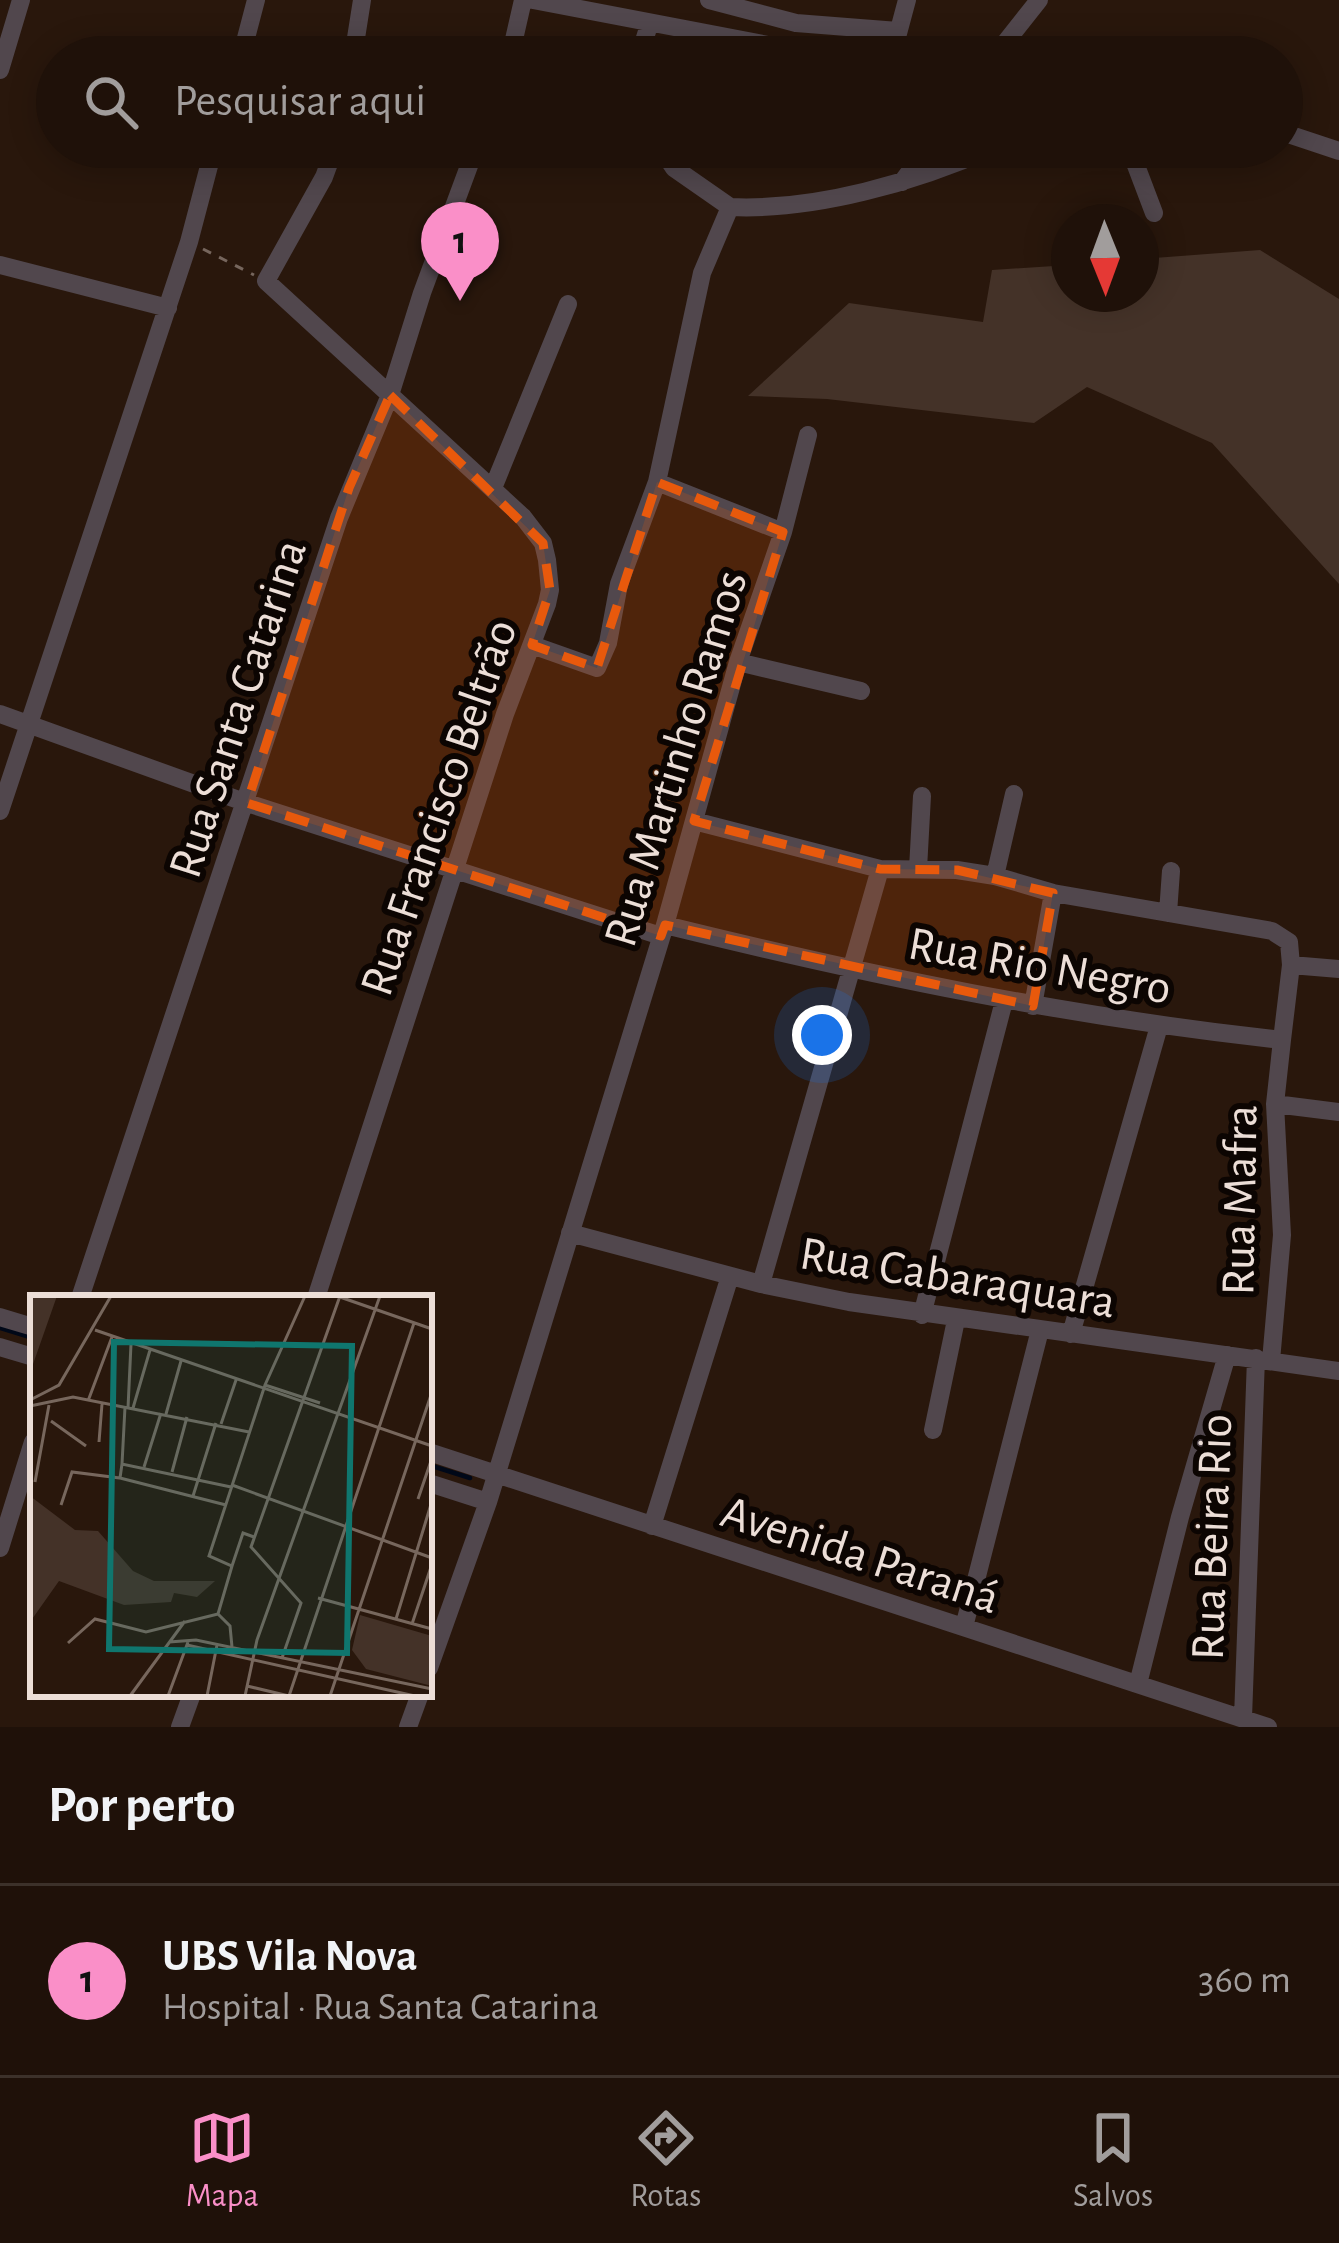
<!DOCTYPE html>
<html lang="pt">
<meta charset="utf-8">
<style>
:root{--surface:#1f1109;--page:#271a12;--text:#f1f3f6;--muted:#a19d9c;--line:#3c312a;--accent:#fa8fc8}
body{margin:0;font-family:"Alegreya Sans",sans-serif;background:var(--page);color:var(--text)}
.compass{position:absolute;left:1051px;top:204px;width:108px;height:108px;border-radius:50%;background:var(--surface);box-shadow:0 6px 30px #0003;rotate:179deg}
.you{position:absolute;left:822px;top:1035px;width:42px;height:42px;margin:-30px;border:9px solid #fff;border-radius:50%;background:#1a73e8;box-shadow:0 0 0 18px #1a73e833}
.badge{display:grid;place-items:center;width:78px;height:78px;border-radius:50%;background:var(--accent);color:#111;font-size:39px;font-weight:700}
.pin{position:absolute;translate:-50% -99px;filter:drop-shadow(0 3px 6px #0008)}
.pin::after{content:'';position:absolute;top:63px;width:42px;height:36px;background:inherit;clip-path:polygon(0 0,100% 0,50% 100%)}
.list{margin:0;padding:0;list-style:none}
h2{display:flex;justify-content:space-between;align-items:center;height:156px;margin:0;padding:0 48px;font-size:51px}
h2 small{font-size:39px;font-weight:400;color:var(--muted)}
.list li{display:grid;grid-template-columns:78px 1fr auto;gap:36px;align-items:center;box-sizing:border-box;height:192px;padding:0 48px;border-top:3px solid var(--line)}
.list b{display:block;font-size:45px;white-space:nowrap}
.list p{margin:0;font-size:39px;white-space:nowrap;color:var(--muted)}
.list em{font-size:39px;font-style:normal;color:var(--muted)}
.icon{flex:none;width:66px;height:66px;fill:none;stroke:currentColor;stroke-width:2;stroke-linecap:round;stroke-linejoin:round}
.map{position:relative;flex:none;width:1339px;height:1727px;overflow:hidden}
.search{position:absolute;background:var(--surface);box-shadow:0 6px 30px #0003;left:36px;right:36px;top:36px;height:132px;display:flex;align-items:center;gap:30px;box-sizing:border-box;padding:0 42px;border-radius:66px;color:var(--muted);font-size:45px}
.sheet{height:348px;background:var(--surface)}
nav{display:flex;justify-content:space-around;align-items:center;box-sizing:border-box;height:168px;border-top:3px solid var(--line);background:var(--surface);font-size:33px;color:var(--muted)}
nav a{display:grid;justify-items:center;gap:6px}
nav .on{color:var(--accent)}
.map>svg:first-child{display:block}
.green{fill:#443228}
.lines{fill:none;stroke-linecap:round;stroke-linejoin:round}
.stream{stroke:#000818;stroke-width:4.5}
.path{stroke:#76665d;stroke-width:3;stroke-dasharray:9 9;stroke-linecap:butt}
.minor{stroke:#51474d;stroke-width:18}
.marked{fill:#e8590c;fill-opacity:0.2;stroke:#e8590c;stroke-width:9;stroke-dasharray:24 15;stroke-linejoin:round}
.labels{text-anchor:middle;stroke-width:12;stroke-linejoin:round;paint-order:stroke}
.street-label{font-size:48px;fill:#ecded7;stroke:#0c0502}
.inset-road{fill:none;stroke:#77675d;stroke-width:3}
.view{fill:#0f766e;fill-opacity:0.15;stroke:#0f766e;stroke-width:6}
.inset-edge{fill:none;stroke:#ecded7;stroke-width:6}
</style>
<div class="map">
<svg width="1339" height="1727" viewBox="0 0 1339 1727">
<rect width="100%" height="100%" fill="#29170c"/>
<!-- green -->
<path class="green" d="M1260,250L1339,299V584L1212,443L1087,387L1034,423L827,399L748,396L849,303L983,322L992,270L1069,265V294H1141V259Z"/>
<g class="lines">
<!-- stream -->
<path class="stream" d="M0,1328L33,1338
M429,1465L470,1478"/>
<!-- path -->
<path class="path" d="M203,249L254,275"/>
<!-- minor -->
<path class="minor" d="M533,0L831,57
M709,0L796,23L898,31
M896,41L907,0
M997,53L1039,0
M241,57L256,0
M353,57L362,0
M510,57L523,0
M639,57L649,25
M894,57L1003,45
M0,70L21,0
M1282,132L1339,151
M660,147L674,168L730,207
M1129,147L1154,213
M902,182L928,147
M0,265L168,308
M493,488L568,304
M783,532L808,435
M532,645L597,668L608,643L619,584L657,482
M738,662L861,691
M0,714L247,803L661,936
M0,811L189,242L214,147
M694,821L880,869L957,870L995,876L1053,893L1272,931L1289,942L1291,965
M918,869L922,796
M995,876L1014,794
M1168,913L1171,871
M665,925C872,976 1070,1017 1282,1040L1291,965L1339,969
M1033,1006L1053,893
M1275,1104L1339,1112
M570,1233L761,1284L849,1302L1339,1371
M761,1284L880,869
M80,1298L339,518L390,395L422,293L476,147
M316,1298L505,714L547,604L550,590L547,560L543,543L523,517L266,281L324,177L335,147
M922,1315L1004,1001
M0,1317L33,1327
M1071,1334L1159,1026
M0,1347L33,1357
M1271,1361L1282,1235L1275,1104L1282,1040
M933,1430L956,1320
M429,1452L1268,1727
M429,1483L488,1502
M652,1526L730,1276
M0,1548L33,1442
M964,1627L1040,1330
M429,1668L488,1502L665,925L738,662L783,532L657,482L702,273L730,207C815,211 916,182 994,147
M1138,1684L1180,1517L1227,1355
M1243,1718L1256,1358
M180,1727L192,1694
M408,1727L420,1694"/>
</g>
<!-- marked area -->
<path class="marked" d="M390,395L543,543L550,590L532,645L597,668L657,482L783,532L694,821L880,869L957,870L1053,893L1033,1006L665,925L661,936L247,803L349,488Z"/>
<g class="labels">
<!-- street labels -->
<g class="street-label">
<text transform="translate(236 708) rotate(-72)" y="17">Rua Santa Catarina</text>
<text transform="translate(674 758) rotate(-73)" y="17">Rua Martinho Ramos</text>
<text transform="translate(437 807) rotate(-71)" y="17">Rua Francisco Beltrão</text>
<text transform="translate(1040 964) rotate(10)" y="17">Rua Rio Negro</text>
<text transform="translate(1238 1200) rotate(-89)" y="17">Rua Mafra</text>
<text transform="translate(958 1276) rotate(9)" y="17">Rua Cabaraquara</text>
<text transform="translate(1210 1537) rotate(-88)" y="17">Rua Beira Rio</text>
<text transform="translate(861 1553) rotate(18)" y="17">Avenida Paraná</text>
</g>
</g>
<!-- overview -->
<g transform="translate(30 1295)">
<rect width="402" height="402" fill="#29170c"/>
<path d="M0,1H27L2,72L0,71ZM0,201L45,235L68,236L103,276L124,286H185L167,302L144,298L141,307L94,310L29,286L0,327ZM330,320L402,341V391L336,374L322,355Z" fill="#443228"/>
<path class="inset-road" d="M307,1L402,34M65,35L402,151M235,90L290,108M2,104L29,90L81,1M58,106L82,42M0,111L43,102L219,137M98,113L101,49M103,113L120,55M136,119L151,66M21,126L56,151M191,129L206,85M69,147L72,109M92,169L95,112M114,172L131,118M142,177L157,122M90,183L196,210M5,187L19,110M202,190L402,263M163,201L186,128M388,204L402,163M31,210L42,177L90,183L92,169L201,192M202,271L213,238L224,242M288,303L402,334M188,319L200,331L202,352M366,324L402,206M382,329L402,269M139,347L166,345L402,394M38,348L65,324L116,337L188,319L202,271L179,261L235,90L275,1M157,350L385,401M252,363L271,308L221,252L310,1M217,391L259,401M100,401L155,326M138,401L158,347M177,401L187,350M215,401L227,345L350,1M259,401L384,28M300,401L402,97"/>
<path class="view" d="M84,47L322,51L317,358L79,354Z"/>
<rect width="402" height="402" class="inset-edge"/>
</g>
</svg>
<svg class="compass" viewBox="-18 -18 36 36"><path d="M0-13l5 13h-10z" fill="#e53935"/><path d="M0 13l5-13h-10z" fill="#a19d9c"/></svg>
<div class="you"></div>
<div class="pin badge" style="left:460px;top:301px">1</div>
<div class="search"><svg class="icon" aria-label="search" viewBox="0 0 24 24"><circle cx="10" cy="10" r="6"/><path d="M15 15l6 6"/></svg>Pesquisar aqui</div>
</div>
<section class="sheet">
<h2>Por perto<small></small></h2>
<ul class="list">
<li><span class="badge">1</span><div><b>UBS Vila Nova</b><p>Hospital · Rua Santa Catarina</p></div><em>360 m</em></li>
</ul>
</section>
<nav>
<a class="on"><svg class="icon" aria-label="map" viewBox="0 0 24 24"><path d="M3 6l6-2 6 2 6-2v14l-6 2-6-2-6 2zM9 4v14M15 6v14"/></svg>Mapa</a>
<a><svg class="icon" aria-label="directions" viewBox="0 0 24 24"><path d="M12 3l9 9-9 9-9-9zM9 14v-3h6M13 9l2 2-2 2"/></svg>Rotas</a>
<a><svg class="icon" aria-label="saved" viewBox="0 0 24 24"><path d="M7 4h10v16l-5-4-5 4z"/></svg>Salvos</a>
</nav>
